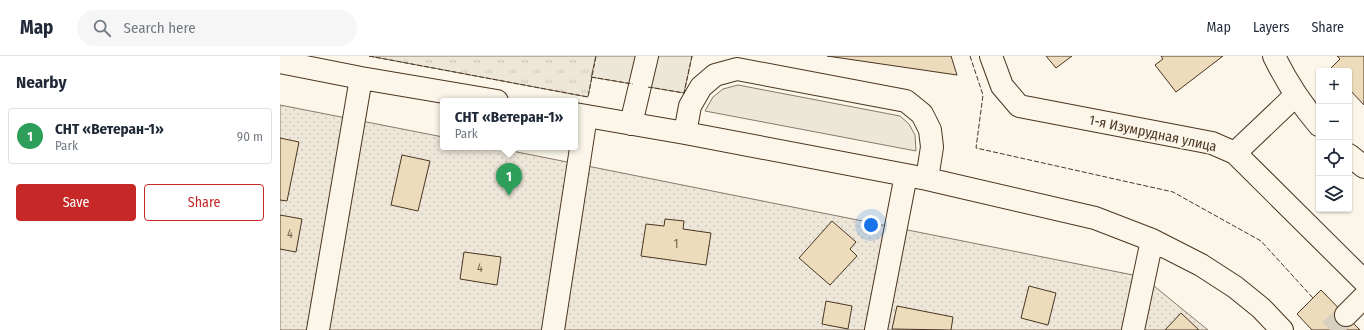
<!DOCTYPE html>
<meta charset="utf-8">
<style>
:root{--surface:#fff;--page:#f6f6f7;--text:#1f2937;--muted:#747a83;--line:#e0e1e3;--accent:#c62828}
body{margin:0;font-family:"Fira Sans Condensed",sans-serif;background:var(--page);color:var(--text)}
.controls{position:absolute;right:12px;top:12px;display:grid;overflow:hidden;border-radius:4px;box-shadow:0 1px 3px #0004}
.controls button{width:36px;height:36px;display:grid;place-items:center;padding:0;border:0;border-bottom:1px solid var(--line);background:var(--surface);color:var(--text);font:20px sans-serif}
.you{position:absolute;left:591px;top:169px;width:14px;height:14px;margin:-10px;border:3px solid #fff;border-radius:50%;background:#1a73e8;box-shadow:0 0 0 6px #1a73e833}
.badge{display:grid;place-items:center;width:26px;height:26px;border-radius:50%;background:var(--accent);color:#fff;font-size:13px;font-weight:700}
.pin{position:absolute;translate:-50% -33px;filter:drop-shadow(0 1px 2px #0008)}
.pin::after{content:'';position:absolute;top:21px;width:14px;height:12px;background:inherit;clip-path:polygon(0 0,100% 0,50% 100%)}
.popup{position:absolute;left:160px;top:42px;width:138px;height:52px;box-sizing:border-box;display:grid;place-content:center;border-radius:4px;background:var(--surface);filter:drop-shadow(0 1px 3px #0005);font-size:13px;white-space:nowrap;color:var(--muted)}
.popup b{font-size:15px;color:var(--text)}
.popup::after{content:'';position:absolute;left:50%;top:100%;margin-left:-8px;border:8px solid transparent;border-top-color:var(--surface)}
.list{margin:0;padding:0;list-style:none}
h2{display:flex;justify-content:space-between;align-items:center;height:52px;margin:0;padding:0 16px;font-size:17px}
h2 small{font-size:13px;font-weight:400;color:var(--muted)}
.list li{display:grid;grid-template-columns:26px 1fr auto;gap:12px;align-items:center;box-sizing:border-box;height:56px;margin:0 8px 8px;padding:0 8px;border:1px solid var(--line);border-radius:4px}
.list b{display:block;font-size:15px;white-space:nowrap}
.list p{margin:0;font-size:13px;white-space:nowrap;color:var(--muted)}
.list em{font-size:13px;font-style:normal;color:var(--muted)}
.actions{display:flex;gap:8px;padding:12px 16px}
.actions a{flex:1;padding:9px 0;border:1px solid var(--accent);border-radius:4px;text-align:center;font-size:14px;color:var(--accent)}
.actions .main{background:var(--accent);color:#fff}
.icon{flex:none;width:22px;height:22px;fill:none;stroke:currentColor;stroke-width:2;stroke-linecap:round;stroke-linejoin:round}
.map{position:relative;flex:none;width:1084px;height:274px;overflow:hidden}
header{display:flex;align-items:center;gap:24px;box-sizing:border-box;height:56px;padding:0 20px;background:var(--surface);border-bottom:1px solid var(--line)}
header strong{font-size:19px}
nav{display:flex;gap:22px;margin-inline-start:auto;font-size:14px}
.search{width:280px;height:36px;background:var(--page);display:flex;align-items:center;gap:10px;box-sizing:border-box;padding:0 14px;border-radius:22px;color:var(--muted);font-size:15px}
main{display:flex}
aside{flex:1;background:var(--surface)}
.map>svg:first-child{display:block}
.grass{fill:url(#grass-tufts);stroke:#887966}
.park{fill:url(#park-dots);stroke:#887966}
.parking{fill:#ede7d9;stroke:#887966}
.building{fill:#ecdcbc;stroke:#4a3520}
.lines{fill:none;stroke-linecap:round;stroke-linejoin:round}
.minor-tunnel{stroke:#d8cfc1;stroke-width:22;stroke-dasharray:22 11;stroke-linecap:butt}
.minor-casing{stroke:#4a3520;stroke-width:24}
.minor{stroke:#fbf6e9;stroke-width:22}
.fence{stroke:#4a3520;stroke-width:1;stroke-dasharray:5 2;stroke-linecap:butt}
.labels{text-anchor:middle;stroke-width:3;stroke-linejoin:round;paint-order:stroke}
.number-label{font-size:12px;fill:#725f47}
.street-label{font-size:14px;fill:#4a3520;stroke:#fbf6e9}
</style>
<header>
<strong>Map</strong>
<div class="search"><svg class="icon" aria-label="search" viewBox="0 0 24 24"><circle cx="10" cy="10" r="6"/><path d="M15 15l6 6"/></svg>Search here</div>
<nav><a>Map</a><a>Layers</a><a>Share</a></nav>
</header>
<main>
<aside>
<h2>Nearby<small></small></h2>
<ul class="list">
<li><span class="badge" style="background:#2e9e5b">1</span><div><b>СНТ «Ветеран-1»</b><p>Park</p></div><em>90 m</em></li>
</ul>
<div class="actions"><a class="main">Save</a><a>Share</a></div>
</aside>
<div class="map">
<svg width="1084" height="274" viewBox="0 0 1084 274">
<defs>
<pattern id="grass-tufts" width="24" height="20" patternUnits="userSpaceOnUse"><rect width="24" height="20" fill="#ede6d9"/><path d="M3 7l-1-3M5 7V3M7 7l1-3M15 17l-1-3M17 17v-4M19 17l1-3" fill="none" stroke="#cdc6ba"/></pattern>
<pattern id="park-dots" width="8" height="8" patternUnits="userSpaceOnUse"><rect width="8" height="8" fill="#ede6d9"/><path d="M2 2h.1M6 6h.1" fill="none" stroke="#cdc6ba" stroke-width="1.8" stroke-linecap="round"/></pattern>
</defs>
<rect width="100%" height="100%" fill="#fbf6e9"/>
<!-- grass -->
<path class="grass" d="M89,0H316L308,41Z"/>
<!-- park -->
<path class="park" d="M0,49L163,81V91H212L863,221L928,274H0Z"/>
<!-- parking -->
<path class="parking" d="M316,0H412L404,37L311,21Z
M458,29L620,60L629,68L635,79L636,95L425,55L433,41L443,33Z"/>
<!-- building -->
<path class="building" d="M547,0H671L677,19Z
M766,0H792L776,12Z
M881,0H943L896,36L875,9L883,3Z
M1057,0H1084V49L1069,33V15H1052L1050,13L1060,3Z
M0,82L19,86L7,145L0,144Z
M122,99L150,105L138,155L111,149Z
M0,159L22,163L16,196L0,193Z
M385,163L404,165L403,173L431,177L426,209L361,200L366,168L384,170Z
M552,165L576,186L570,193L577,200L550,229L519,202Z
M184,196L221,201L217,229L180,223Z
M749,230L776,237L768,269L741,262Z
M1041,234L1080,274H1032L1017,258Z
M546,245L572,250L568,273L542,268Z
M617,250L673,261L671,274L612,273Z
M901,257L919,274H885Z"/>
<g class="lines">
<!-- minor-tunnel -->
<path class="minor-tunnel" d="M1050,274L1066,259"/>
<!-- minor casing -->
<g class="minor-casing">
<path id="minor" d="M711,0L722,30L739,50L932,87L955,97L1084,225
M994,0C1006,25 1021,48 1039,69
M0,6L81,22L217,45
M295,58L405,77L647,123L815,162L872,184L921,209L955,231L981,252L1002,274
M351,68L367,0
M405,77L410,50L421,31L435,19L457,13L626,45L642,58L650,74L652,91L647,123
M955,97L1016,39
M1069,99L1084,111
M1066,259L1084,241
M38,274L81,22
M273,274L306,60
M596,274L626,119
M853,274L872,184"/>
</g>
<!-- minor -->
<use href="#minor" class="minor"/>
<!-- fence -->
<path class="fence" d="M89,0L308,41L316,0
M690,0L703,39L696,92L893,136L981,185L1033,242
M311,21L353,28
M368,31L404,37L412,0"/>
</g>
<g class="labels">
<!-- number labels -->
<g class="number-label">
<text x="10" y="182">4</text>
<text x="396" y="192">1</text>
<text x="200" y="216">4</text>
</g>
<!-- street labels -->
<g class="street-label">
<text transform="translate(873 77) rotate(12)" y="5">1-я Изумрудная улица</text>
</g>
</g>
</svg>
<div class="controls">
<button>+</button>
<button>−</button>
<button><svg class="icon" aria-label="locate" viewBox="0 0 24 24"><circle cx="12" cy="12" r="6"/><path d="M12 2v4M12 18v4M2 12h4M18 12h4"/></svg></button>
<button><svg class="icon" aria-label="layers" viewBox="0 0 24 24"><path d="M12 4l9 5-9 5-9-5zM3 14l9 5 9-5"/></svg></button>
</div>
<div class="you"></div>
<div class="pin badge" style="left:229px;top:140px;background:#2e9e5b">1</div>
<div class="popup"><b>СНТ «Ветеран-1»</b>Park</div>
</div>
</main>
